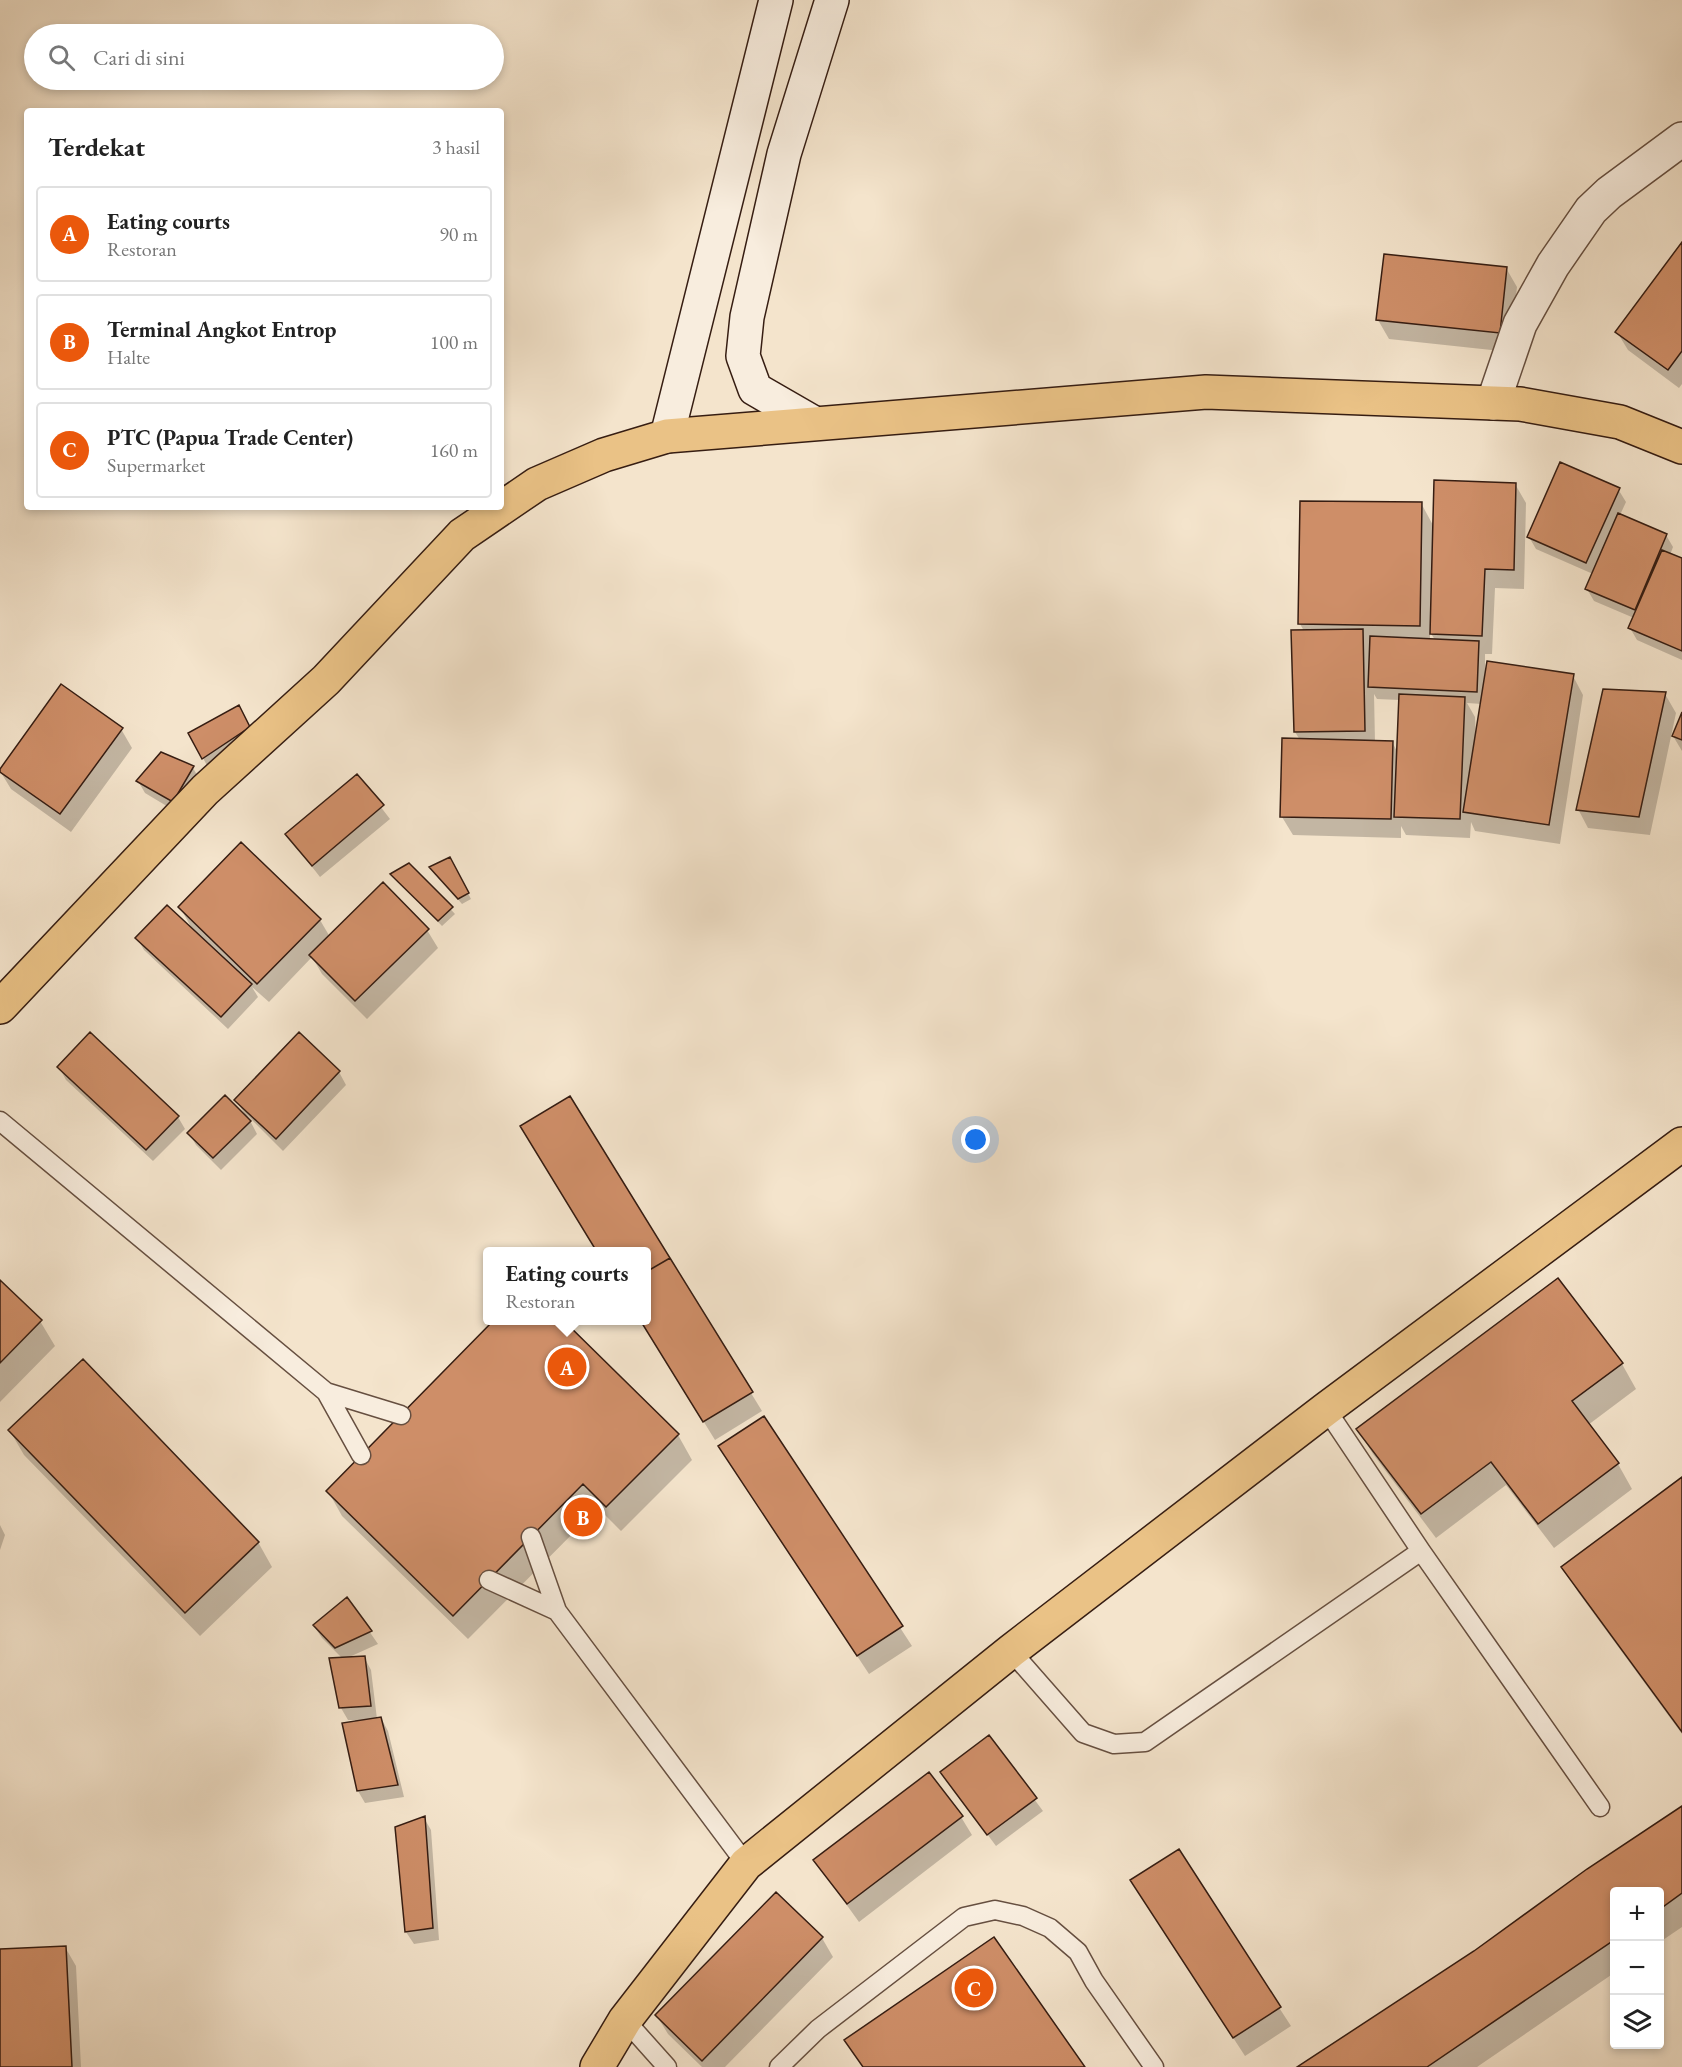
<!DOCTYPE html>
<html lang="id">
<meta charset="utf-8">
<style>
:root{--surface:#fff;--page:#f2f2f2;--text:#222;--muted:#767676;--line:#e0e0e0;--accent:#ea580c}
body{margin:0;font-family:"EB Garamond",serif;background:var(--page);color:var(--text)}
.controls{position:absolute;right:18px;bottom:18px;display:grid;overflow:hidden;border-radius:6px;box-shadow:0 3px 9px #0003}
.controls button{width:54px;height:54px;display:grid;place-items:center;padding:0;border:0;border-bottom:2px solid var(--line);background:var(--surface);color:var(--text);font:30px sans-serif}
.you{position:absolute;left:976px;top:1140px;width:21px;height:21px;margin:-15px;border:4px solid #fff;border-radius:50%;background:#1a73e8;box-shadow:0 0 0 9px #1a73e833}
.badge{display:grid;place-items:center;width:39px;height:39px;border-radius:50%;background:var(--accent);color:#fff;font-size:20px;font-weight:700}
.pin{position:absolute;translate:-50% -50%;border:3px solid #fff;box-shadow:0 2px 6px #0006}
.popup{position:absolute;left:483px;top:1247px;width:168px;height:78px;box-sizing:border-box;display:grid;place-content:center;border-radius:6px;background:var(--surface);filter:drop-shadow(0 2px 4px #0005);font-size:20px;white-space:nowrap;color:var(--muted)}
.popup b{font-size:22px;color:var(--text)}
.popup::after{content:'';position:absolute;left:50%;top:100%;margin-left:-12px;border:12px solid transparent;border-top-color:var(--surface)}
.list{margin:0;padding:0;list-style:none}
h2{display:flex;justify-content:space-between;align-items:center;height:78px;margin:0;padding:0 24px;font-size:26px}
h2 small{font-size:20px;font-weight:400;color:var(--muted)}
.list li{display:grid;grid-template-columns:39px 1fr auto;gap:18px;align-items:center;box-sizing:border-box;height:96px;margin:0 12px 12px;padding:0 12px;border:2px solid var(--line);border-radius:6px}
.list b{display:block;font-size:22px;white-space:nowrap}
.list p{margin:0;font-size:20px;white-space:nowrap;color:var(--muted)}
.list em{font-size:20px;font-style:normal;color:var(--muted)}
.icon{flex:none;width:33px;height:33px;fill:none;stroke:currentColor;stroke-width:2;stroke-linecap:round;stroke-linejoin:round}
.map{position:relative;flex:none;width:1682px;height:2067px;overflow:hidden}
.search{position:absolute;background:var(--surface);box-shadow:0 3px 9px #0003;left:24px;top:24px;width:480px;height:66px;display:flex;align-items:center;gap:15px;box-sizing:border-box;padding:0 21px;border-radius:33px;color:var(--muted);font-size:22px}
.panel{position:absolute;background:var(--surface);box-shadow:0 3px 9px #0003;left:24px;top:108px;width:480px;height:402px;border-radius:6px}
.map>svg:first-child{display:block}
.shadow{fill:#0003;fill-rule:evenodd}
.building{fill:#ce8e68;stroke:#361d12;stroke-width:1.5}
.lines{fill:none;stroke-linecap:round;stroke-linejoin:round}
.lane-casing{stroke:#664f40;stroke-width:21}
.street-casing{stroke:#664f40;stroke-width:36}
.secondary-casing{stroke:#361d12;stroke-width:36}
.highway-casing{stroke:#361d12;stroke-width:36}
.lane{stroke:#f8edde;stroke-width:18}
.street{stroke:#f8edde;stroke-width:33}
.secondary{stroke:#f8edde;stroke-width:33}
.highway{stroke:#eac286;stroke-width:33}
</style>
<div class="map">
<svg width="1682" height="2067" viewBox="0 0 1682 2067">
<rect width="100%" height="100%" fill="#f4e4cc"/>
<filter id="stains"><feTurbulence type="fractalNoise" baseFrequency=".00333" numOctaves="4"/><feColorMatrix values="0 0 0 0 .2 0 0 0 0 .09 0 0 0 0 .02 0 0 0 .5 -.17"/></filter>
<radialGradient id="worn" r=".72"><stop offset=".6" stop-color="#630" stop-opacity="0"/><stop offset="1" stop-color="#630" stop-opacity=".3"/></radialGradient>
<!-- shadow -->
<path class="shadow" d="M1682,244V384L1679,388L1628,350L1617,332Z
M1506,268L1517,287L1510,352L1389,339L1378,320Z
M1515,484L1526,503L1524,589L1495,588L1492,654H1485V670L1573,676L1583,695L1560,844L1475,831L1471,822L1470,838L1406,835L1401,826V838L1293,835L1282,817L1300,740L1295,732L1304,631L1300,624L1302,502L1421,503L1434,527ZM1430,632L1435,640H1430ZM1374,694L1377,699L1400,700L1398,753L1392,742H1375ZM1467,703L1482,704L1476,740L1475,717Z
M1618,489L1626,502L1620,515L1666,535L1673,547L1670,555L1682,560V660L1637,640L1630,628L1634,618L1594,601L1587,589L1593,574L1536,549L1529,537Z
M1665,694L1676,713L1650,835L1588,828L1578,809Z
M239,707L256,740L210,771L190,734Z
M1682,715V751L1673,736Z
M121,729L132,748L71,832L11,789L0,771Z
M193,768L200,780L180,814L145,793L138,781Z
M357,776L390,819L320,877L287,835Z
M409,864L455,914L442,926L392,875Z
M453,864L471,899L462,904L431,868Z
M180,907L320,920L330,937L427,930L438,948L367,1019L322,974L312,957L269,1002L252,987L258,997L228,1029L144,950L137,938L192,929Z
M299,1034L339,1072L346,1085L283,1151L247,1115L257,1134L221,1170L196,1145L189,1133L247,1118L236,1100Z
M59,1067L178,1117L185,1129L153,1161L66,1080Z
M570,1098L762,1411L715,1440L641,1320H646V1252Z
M0,1283L40,1321L55,1346L0,1402Z
M1622,1364L1636,1389L1588,1425L1618,1464L1632,1489L1554,1548L1506,1485L1436,1538L1373,1454L1358,1430Z
M764,1418L912,1646L869,1674L731,1465Z
M10,1431L258,1542L272,1567L200,1636L24,1455Z
M678,1435L692,1460L621,1531L598,1508L468,1639L342,1516L328,1491Z
M1682,1477V1734L1578,1592L1563,1567Z
M0,1525L5,1535L0,1550Z
M347,1599L378,1644L347,1658L364,1657L371,1670L377,1719L381,1718L388,1731L404,1797L365,1803L358,1791L355,1720H348L341,1708L342,1658L322,1638L314,1626Z
M988,1737L1043,1811L996,1846L942,1773Z
M1682,1808V1927L1660,1942V1892H1614V1973L1477,2067H1300L1475,1952Z
M961,1817L972,1835L859,1922L815,1861Z
M424,1818L431,1830L439,1940L414,1944L406,1932L396,1828Z
M1178,1852L1291,2026L1245,2056L1143,1899Z
M822,1938L833,1957L725,2067H702L668,2034L657,2016Z
M65,1947L76,1966L81,2067H0V1951Z"/>
<!-- building -->
<path class="building" d="M1682,242V351L1668,370L1615,332Z
M1384,254L1507,267L1500,333L1376,320Z
M1560,462L1620,488L1586,563L1527,537Z
M1434,480L1516,483L1514,570L1485,569L1482,636L1430,634Z
M1300,501L1422,502L1420,626L1298,624Z
M1618,513L1667,534L1635,610L1585,589Z
M1662,550L1682,558V651L1628,628Z
M1363,629L1365,731L1294,732L1291,630Z
M1370,636L1479,641L1477,692L1368,687Z
M1487,661L1574,674L1549,825L1463,812Z
M61,684L123,728L60,814L0,772V769Z
M1603,689L1666,692L1639,817L1576,810Z
M1399,694L1465,697L1460,819L1394,817Z
M239,705L250,727L202,759L188,733Z
M1682,712V740L1672,736Z
M1282,738L1393,741L1391,819L1280,817Z
M161,752L194,766L173,802L136,781Z
M357,774L384,805L312,866L285,834Z
M241,842L321,919L257,984L178,907Z
M450,857L469,893L458,899L429,867Z
M409,863L453,907L438,921L390,874Z
M383,882L429,929L355,1001L309,955Z
M167,905L252,984L221,1017L135,938Z
M90,1032L179,1116L146,1150L57,1067Z
M299,1032L340,1071L276,1139L234,1100Z
M225,1095L251,1121L213,1158L187,1133Z
M570,1096L670,1258L646,1272V1252H597L520,1126Z
M670,1258L753,1392L703,1422L640,1320H646V1272Z
M1558,1278L1623,1363L1572,1401L1619,1463L1538,1524L1491,1462L1421,1514L1356,1429Z
M0,1280L42,1320L0,1363Z
M494,1320H563L679,1434L606,1507L583,1484L453,1616L326,1491Z
M83,1359L259,1542L185,1613L8,1430Z
M764,1416L903,1626L857,1656L718,1446Z
M1682,1477V1732L1561,1567Z
M347,1597L372,1631L335,1648L313,1625Z
M365,1656L371,1706L339,1708L329,1658Z
M381,1717L398,1785L357,1791L342,1723Z
M989,1735L1037,1798L987,1835L940,1772Z
M929,1772L963,1816L847,1904L813,1860Z
M1682,1806V1893L1660,1909V1892H1614V1940L1427,2067H1297L1474,1951L1587,1869Z
M425,1816L433,1928L405,1932L395,1827Z
M1179,1849L1281,2007L1233,2038L1130,1880Z
M776,1892L823,1937L702,2061L655,2015Z
M994,1937L1085,2067H863L844,2040Z
M66,1946L72,2067H0V1949Z"/>
<g class="lines">
<!-- lane casing -->
<g class="lane-casing">
<path id="lane" d="M0,1121L326,1392L361,1455
M326,1392L401,1415
M1326,1409L1421,1551L1600,1807
M531,1537L557,1611L746,1864
M489,1580L557,1611
M1011,1651L1083,1733L1114,1744L1145,1742L1421,1551
M625,2020L667,2067
M779,2067L818,2029L964,1917L995,1910L1023,1916L1050,1928L1078,1952L1094,1981L1154,2067"/>
</g>
<!-- street casing -->
<g class="street-casing">
<path id="street" d="M1493,403L1520,324L1553,265L1591,210L1609,193L1682,139"/>
</g>
<!-- secondary casing -->
<g class="secondary-casing">
<path id="secondary" d="M814,423L755,389L743,356L747,317L784,154L832,0
M667,436L776,0"/>
</g>
<!-- highway casing -->
<g class="highway-casing">
<path id="highway" d="M0,1007L205,790L326,680L462,535L537,484L604,455L667,436L1206,392L1520,404L1620,422L1682,447
M597,2067L625,2020L746,1864L1011,1651L1326,1409L1682,1144"/>
</g>
<!-- lane -->
<use href="#lane" class="lane"/>
<!-- street -->
<use href="#street" class="street"/>
<!-- secondary -->
<use href="#secondary" class="secondary"/>
<!-- highway -->
<use href="#highway" class="highway"/>
</g>
<rect width="100%" height="100%" filter="url(#stains)"/>
<rect width="100%" height="100%" fill="url(#worn)"/>
</svg>
<div class="controls">
<button>+</button>
<button>−</button>
<button><svg class="icon" aria-label="layers" viewBox="0 0 24 24"><path d="M12 4l9 5-9 5-9-5zM3 14l9 5 9-5"/></svg></button>
</div>
<div class="you"></div>
<div class="pin badge" style="left:567px;top:1367px">A</div>
<div class="popup"><b>Eating courts</b>Restoran</div>
<div class="pin badge" style="left:583px;top:1517px">B</div>
<div class="pin badge" style="left:974px;top:1988px">C</div>
<div class="search"><svg class="icon" aria-label="search" viewBox="0 0 24 24"><circle cx="10" cy="10" r="6"/><path d="M15 15l6 6"/></svg>Cari di sini</div>
<section class="panel">
<h2>Terdekat<small>3 hasil</small></h2>
<ul class="list">
<li><span class="badge">A</span><div><b>Eating courts</b><p>Restoran</p></div><em>90 m</em></li>
<li><span class="badge">B</span><div><b>Terminal Angkot Entrop</b><p>Halte</p></div><em>100 m</em></li>
<li><span class="badge">C</span><div><b>PTC (Papua Trade Center)</b><p>Supermarket</p></div><em>160 m</em></li>
</ul>
</section>
</div>
